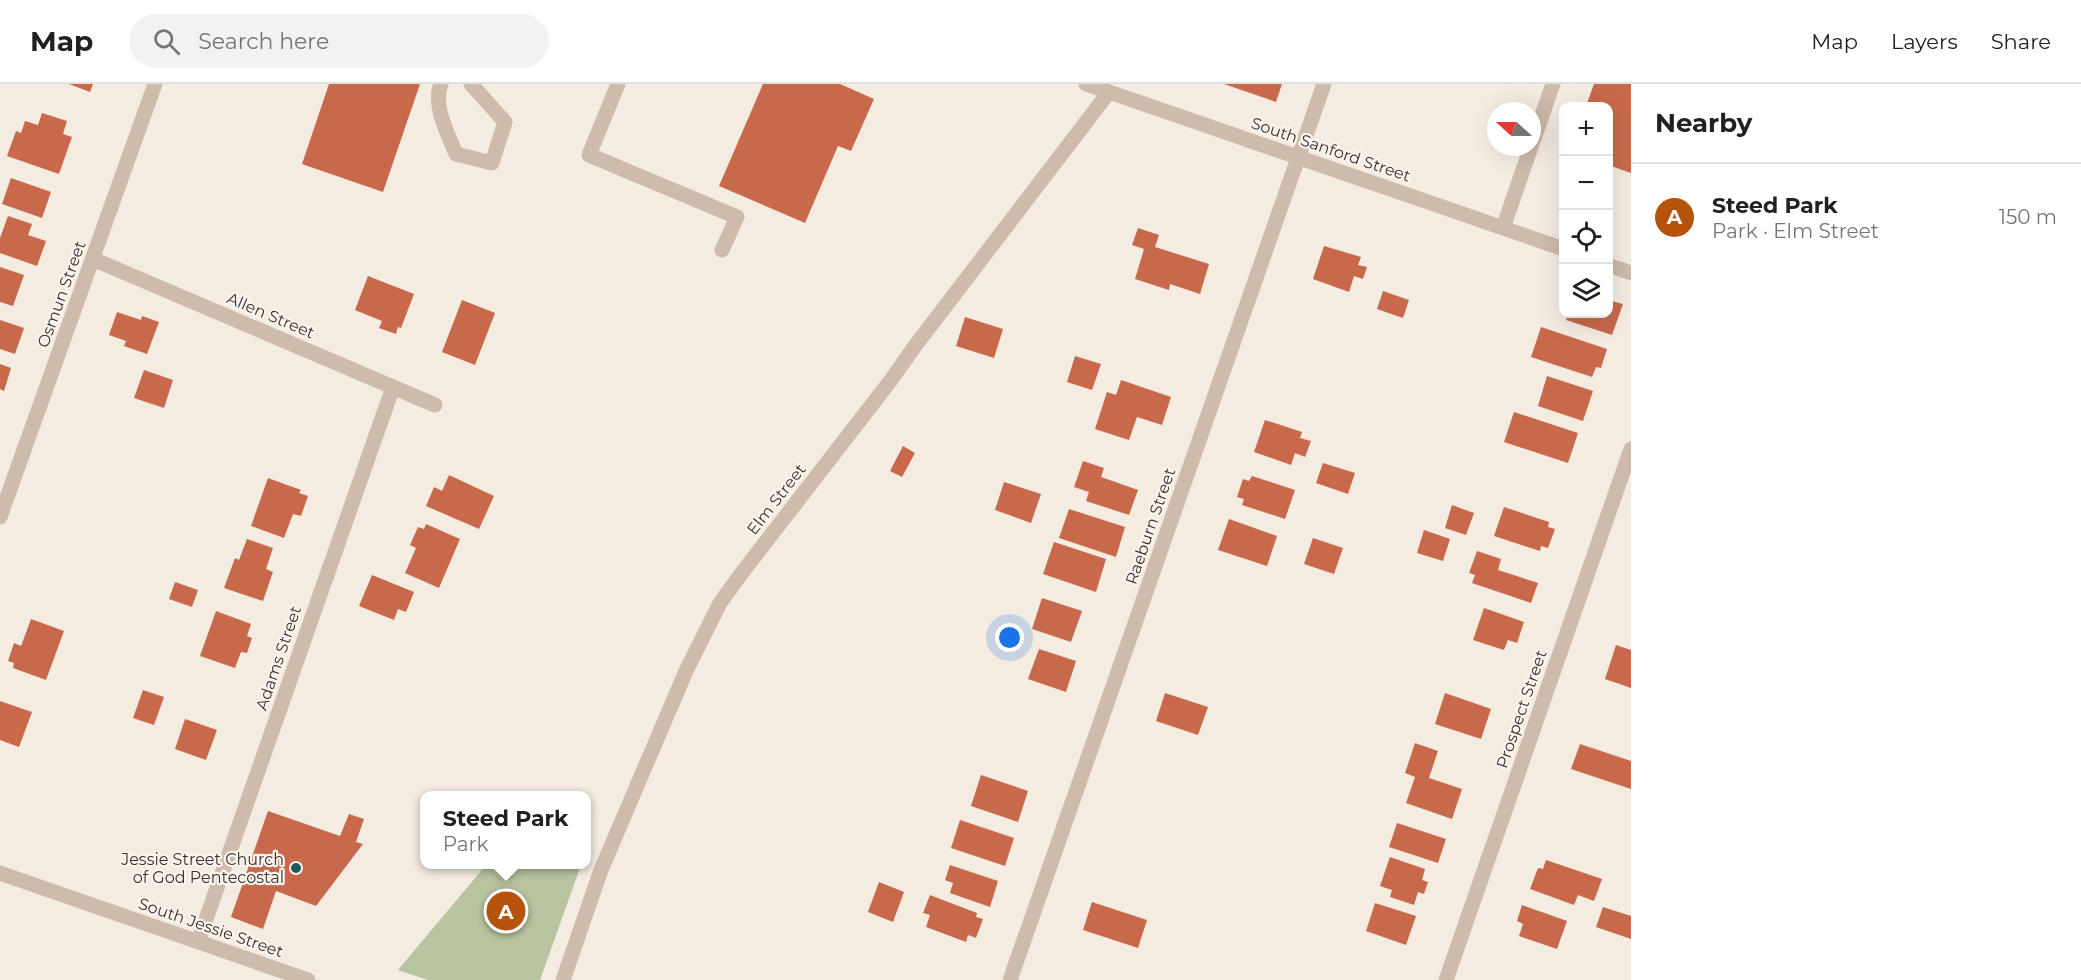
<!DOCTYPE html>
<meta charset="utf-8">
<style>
:root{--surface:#fff;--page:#f2f2f2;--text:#202124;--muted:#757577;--line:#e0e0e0;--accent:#b45309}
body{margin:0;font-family:Montserrat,sans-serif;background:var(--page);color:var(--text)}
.controls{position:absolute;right:18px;top:18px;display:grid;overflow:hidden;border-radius:12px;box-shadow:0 6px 24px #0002}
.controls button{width:54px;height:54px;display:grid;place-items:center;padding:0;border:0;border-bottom:2px solid var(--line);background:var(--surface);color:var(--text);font:30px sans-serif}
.compass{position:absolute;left:1487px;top:18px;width:54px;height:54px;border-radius:50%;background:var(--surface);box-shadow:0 6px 24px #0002;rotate:291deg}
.you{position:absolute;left:1010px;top:554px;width:21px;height:21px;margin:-15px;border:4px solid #fff;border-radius:50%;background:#1a73e8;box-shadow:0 0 0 9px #1a73e833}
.badge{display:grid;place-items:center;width:39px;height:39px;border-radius:50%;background:var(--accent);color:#fff;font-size:20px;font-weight:700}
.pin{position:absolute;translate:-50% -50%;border:3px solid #fff;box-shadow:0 2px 6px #0006}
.popup{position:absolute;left:420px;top:707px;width:171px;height:78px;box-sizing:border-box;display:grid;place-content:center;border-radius:12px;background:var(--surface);filter:drop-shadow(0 2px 4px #0005);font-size:20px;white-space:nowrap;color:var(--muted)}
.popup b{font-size:22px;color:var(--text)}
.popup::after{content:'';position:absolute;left:50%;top:100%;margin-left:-12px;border:12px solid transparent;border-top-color:var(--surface)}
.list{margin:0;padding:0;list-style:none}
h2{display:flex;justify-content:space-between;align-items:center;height:78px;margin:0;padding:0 24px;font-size:26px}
h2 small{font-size:20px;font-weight:400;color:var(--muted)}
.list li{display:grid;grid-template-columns:39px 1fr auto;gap:18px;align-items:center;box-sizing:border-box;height:108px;padding:0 24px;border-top:2px solid var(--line)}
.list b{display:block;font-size:22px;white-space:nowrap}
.list p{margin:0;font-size:20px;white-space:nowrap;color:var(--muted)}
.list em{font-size:20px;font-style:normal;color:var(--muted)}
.icon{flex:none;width:33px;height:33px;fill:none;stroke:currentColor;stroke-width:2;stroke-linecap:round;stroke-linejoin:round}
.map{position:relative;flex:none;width:1631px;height:896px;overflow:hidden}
header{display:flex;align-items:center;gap:36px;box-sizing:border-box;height:84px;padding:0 30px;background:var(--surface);border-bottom:2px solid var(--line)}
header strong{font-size:28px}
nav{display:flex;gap:33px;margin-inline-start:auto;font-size:21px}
.search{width:420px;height:54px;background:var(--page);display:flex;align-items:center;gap:15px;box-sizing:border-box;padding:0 21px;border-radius:33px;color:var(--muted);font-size:22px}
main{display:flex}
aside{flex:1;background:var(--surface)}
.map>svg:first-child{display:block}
.green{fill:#b8c4a0}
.building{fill:#c8694b}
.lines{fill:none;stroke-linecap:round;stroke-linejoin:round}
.minor{stroke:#cdbbac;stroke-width:15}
.poi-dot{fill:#1f5a5e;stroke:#fbf5ee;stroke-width:2}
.labels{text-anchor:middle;stroke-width:4.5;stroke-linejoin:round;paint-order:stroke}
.street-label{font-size:16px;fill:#3b302b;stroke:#fbf5ee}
.poi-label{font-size:16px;fill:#3b302b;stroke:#fbf5ee;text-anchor:end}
</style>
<header>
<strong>Map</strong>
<div class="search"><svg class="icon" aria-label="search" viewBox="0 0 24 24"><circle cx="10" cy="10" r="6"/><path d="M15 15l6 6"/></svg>Search here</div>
<nav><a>Map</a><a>Layers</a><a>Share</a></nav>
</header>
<main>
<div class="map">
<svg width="1631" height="896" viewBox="0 0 1631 896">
<rect width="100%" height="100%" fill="#f4ebe1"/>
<!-- green -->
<path class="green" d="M486,781H581L540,896H428L398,886Z"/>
<!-- building -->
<path class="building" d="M69,0H93L90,8Z
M329,0H420L383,108L302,80Z
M763,0H840L874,15L851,67L838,62L805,139L719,102Z
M1224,0H1282L1276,18Z
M1594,0H1631V89L1608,81V22H1586Z
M42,29L67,37L63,50L72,53L59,90L7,72L16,47L21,49L25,37L38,41Z
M11,94L51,108L42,134L2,120Z
M8,132L32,140L28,151L46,157L37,182L0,169V154Z
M1138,144L1159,151L1155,163L1209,180L1200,210L1170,200L1169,206L1135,195L1144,165L1132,161Z
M1324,162L1361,173L1358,181L1367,183L1363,195L1354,192L1349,208L1313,195Z
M0,183L24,191L13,222L0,218Z
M368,192L414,210L401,244L398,243L396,250L379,244L382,237L355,226Z
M1383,207L1409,216L1403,234L1377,225Z
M462,216L495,229L475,281L442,268Z
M1608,216L1623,220L1612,251L1566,236L1568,230H1608Z
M117,228L141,236L142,232L159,238L147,270L124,262L126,257L109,251Z
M965,233L1003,245L994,274L956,262Z
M0,236L24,244L15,270L0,265Z
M1541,243L1607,265L1601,284L1596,283L1592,293L1531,273Z
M1075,272L1101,280L1092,306L1067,298Z
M0,280L11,284L4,307L0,305Z
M144,286L173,296L164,324L134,314Z
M1547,292L1593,307L1583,337L1538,322Z
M1121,296L1171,313L1162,341L1137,333L1129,356L1095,345L1107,308L1116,311Z
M1514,328L1578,349L1568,379L1504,358Z
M1265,336L1302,348L1300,354L1311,357L1305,373L1295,369L1291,381L1254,368Z
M903,362L915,369L902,393L890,387Z
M1083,377L1104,384L1101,393L1138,406L1129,431L1086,417L1089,408L1074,403Z
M1323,379L1355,389L1348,410L1316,399Z
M449,391L494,412L479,445L426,422L434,403L442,407Z
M1252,392L1295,406L1285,435L1242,421L1244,415L1237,413L1243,395L1249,397Z
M268,394L301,406L299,409L308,412L301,432L293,430L284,454L251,442Z
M1004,398L1041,410L1031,439L995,426Z
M1452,421L1474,429L1466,451L1445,444Z
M1504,423L1549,438L1548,443L1555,445L1548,464L1541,462L1540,467L1494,452Z
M1069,425L1125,443L1116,473L1059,454Z
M1229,435L1277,452L1267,482L1218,466Z
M426,440L460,455L439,504L405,489L416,464L410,461L418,443L424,445Z
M1424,446L1450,455L1443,477L1417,469Z
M1313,454L1343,464L1334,490L1304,480Z
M247,455L273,464L266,485L273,488L263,517L224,504L235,474L239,476Z
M1054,458L1106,475L1096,508L1043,490Z
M1477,467L1501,475L1498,486L1538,499L1531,519L1472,499L1475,491L1469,489Z
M372,491L414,508L406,528L398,525L394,536L359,522Z
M175,498L198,506L192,523L169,515Z
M1042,514L1082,527L1071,558L1032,545Z
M1484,524L1524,538L1517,559L1508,556L1504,566L1473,556Z
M216,527L251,540L247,552L252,554L247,569L241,568L235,584L200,572Z
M31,535L64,547L46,596L13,584L14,579L8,577L14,559L21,562Z
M1616,561L1631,566V604L1605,595Z
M1039,565L1076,577L1066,608L1028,595Z
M143,606L164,613L154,641L133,634Z
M1165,609L1208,623L1198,651L1156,637Z
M1445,609L1491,625L1481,655L1435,640Z
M0,617L32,628L19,663L0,656Z
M185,635L217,646L206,676L175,665Z
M1415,659L1438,667L1429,694L1462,705L1452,735L1406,719L1415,693L1405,689Z
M1580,660L1631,677V705L1571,685Z
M981,691L1028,707L1018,738L971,722Z
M268,727L340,752L349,730L364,735L356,758L363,760L316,822L276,807L263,845L231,833Z
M960,736L1014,754L1005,782L951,764Z
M1397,739L1446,755L1438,779L1389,763Z
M1390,773L1425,785L1422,796L1428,798L1424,810L1418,808L1414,821L1390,813L1392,806L1380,802Z
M1546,776L1602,795L1594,817L1578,811L1574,821L1530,805L1538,784L1543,785Z
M950,781L998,797L990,823L950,809L953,799L945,796Z
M879,798L904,808L893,838L868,828Z
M930,811L977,829L976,833L983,835L976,854L968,851L966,858L926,843L930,831L923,829Z
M1092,818L1147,836L1138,864L1083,846Z
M1375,819L1416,832L1406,861L1366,847Z
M1522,821L1567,837L1557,865L1519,852L1523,840L1517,837Z
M1603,823L1631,832V855L1596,843Z"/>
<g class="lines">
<!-- minor -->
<path class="minor" d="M441,0C432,21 448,50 456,70L492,79L505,38L471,0
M618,0L589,71L737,133L722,166
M1086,0L1564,165
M1532,60L1553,0
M1503,144L1531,63
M93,175L435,321
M1608,181L1631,189
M0,433L155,0
M0,789L308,896
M198,858L393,303
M563,896L601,786L686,587L720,519L741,490L891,296L915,262L1109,8
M1010,896L1324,0
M1446,896L1631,365"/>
</g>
<!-- markers -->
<circle class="poi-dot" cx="296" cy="784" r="6"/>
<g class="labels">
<!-- street labels -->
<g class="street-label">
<text transform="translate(1331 65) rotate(19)" y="6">South Sanford Street</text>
<text transform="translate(61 210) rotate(-70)" y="6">Osmun Street</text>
<text transform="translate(271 231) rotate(23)" y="6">Allen Street</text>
<text transform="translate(776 415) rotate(-52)" y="6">Elm Street</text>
<text transform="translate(1150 442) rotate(-71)" y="6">Raeburn Street</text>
<text transform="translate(278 574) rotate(-71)" y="6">Adams Street</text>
<text transform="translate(1521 625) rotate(-71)" y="6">Prospect Street</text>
<text transform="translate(211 843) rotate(19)" y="6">South Jessie Street</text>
</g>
<!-- poi labels -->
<g class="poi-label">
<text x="284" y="781">Jessie Street Church<tspan x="284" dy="18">of God Pentecostal</tspan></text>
</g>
</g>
</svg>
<div class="controls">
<button>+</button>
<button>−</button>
<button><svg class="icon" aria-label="locate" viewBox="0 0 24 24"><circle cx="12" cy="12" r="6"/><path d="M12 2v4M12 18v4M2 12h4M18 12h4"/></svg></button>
<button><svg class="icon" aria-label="layers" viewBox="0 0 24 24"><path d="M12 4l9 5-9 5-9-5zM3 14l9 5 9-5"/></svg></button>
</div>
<svg class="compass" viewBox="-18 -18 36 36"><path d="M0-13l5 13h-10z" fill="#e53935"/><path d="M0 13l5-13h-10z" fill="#757577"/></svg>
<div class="you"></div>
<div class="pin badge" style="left:506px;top:827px">A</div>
<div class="popup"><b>Steed Park</b>Park</div>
</div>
<aside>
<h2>Nearby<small></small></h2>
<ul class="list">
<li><span class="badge">A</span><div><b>Steed Park</b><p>Park · Elm Street</p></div><em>150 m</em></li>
</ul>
</aside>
</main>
